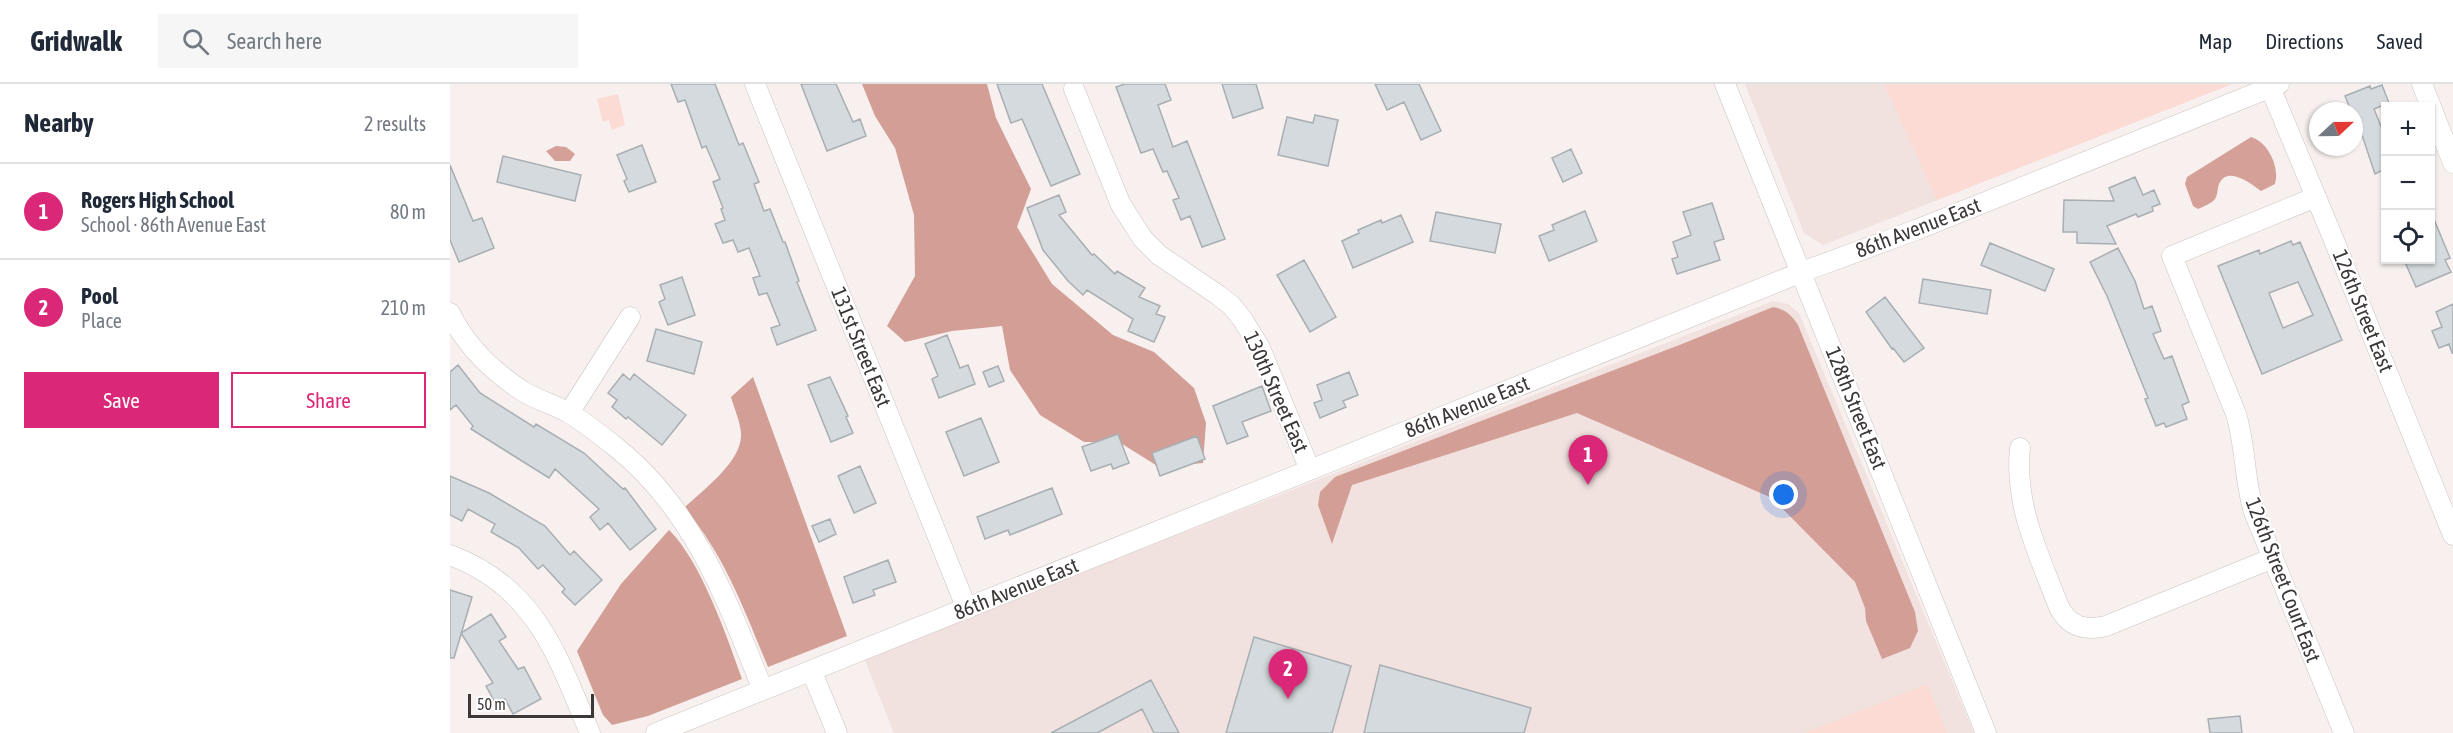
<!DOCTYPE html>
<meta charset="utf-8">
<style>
:root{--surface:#fff;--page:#f6f6f7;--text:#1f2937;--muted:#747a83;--line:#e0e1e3;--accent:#db2777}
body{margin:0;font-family:"Asap Condensed",sans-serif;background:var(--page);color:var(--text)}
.controls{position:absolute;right:18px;top:18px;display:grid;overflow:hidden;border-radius:0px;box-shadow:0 2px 4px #0004}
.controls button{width:54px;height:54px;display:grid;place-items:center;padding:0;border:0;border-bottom:2px solid var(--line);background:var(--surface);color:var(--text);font:30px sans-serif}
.compass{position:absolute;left:1859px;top:18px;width:54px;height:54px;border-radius:50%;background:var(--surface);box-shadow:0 2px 4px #0004;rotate:68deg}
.scale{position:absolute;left:18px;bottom:15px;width:126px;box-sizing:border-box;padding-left:6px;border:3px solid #3b3837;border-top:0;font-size:16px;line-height:21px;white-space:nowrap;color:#3b3837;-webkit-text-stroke:4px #fff;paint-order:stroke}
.you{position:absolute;left:1334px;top:411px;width:21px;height:21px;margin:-15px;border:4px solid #fff;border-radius:50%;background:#1a73e8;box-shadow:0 0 0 9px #1a73e833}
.badge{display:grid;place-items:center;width:39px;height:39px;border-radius:50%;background:var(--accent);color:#fff;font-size:20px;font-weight:700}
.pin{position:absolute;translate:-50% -50px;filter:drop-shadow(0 2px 3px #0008)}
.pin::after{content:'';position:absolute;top:32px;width:21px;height:18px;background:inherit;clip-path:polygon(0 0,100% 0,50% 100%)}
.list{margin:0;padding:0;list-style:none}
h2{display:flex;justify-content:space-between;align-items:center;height:78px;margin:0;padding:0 24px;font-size:26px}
h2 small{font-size:20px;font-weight:400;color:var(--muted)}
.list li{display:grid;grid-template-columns:39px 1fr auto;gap:18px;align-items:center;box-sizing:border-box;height:96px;padding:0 24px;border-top:2px solid var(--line)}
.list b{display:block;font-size:22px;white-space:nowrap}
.list p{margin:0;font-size:20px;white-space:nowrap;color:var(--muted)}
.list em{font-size:20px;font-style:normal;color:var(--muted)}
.actions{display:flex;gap:12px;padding:18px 24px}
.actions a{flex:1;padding:14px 0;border:2px solid var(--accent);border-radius:0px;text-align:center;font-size:21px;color:var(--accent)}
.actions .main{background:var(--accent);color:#fff}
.icon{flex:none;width:33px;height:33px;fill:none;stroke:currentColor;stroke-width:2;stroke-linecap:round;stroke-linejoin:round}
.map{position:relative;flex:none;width:2003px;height:649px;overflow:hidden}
header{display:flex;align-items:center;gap:36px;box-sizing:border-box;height:84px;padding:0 30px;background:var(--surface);border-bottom:2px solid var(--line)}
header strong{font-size:28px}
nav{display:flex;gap:33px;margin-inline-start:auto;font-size:21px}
.search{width:420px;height:54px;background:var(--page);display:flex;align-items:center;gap:15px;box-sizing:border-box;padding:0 21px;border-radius:0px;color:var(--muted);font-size:22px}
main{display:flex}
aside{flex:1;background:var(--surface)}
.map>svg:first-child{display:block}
.built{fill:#f1e2df}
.green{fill:#fcdbd5}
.forest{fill:#d39e95}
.water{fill:#d5a097}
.building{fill:#d4dadd;stroke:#a8aeb2;stroke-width:1.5;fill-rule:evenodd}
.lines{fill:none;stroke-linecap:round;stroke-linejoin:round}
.minor-casing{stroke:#cac3c1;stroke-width:21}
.minor{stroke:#fff;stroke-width:20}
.labels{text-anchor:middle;stroke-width:4.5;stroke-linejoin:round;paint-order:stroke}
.street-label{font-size:21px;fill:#3b3837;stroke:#fff}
</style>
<header>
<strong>Gridwalk</strong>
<div class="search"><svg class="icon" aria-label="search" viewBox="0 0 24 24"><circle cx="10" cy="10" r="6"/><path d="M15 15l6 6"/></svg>Search here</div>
<nav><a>Map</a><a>Directions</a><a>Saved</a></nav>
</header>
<main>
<aside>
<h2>Nearby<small>2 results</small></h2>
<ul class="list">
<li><span class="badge">1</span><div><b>Rogers High School</b><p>School · 86th Avenue East</p></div><em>80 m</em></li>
<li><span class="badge">2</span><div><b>Pool</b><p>Place</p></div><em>210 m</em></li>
</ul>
<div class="actions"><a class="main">Save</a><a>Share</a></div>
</aside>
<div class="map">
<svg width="2003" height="649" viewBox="0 0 2003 649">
<rect width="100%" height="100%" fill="#f7f0ee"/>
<!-- built -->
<path class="built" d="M1295,0H1782L1373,161L1354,149Z
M1323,217L1338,220L1349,229L1524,649H444L414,574Z"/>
<!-- green -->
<path class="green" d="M1434,0H1782L1487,116Z
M168,10L175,41L162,46L159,36L153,38L147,15Z
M1477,600L1497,649H1355Z"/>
<!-- forest -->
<path class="forest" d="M412,0H537L546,34L581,105L567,143L602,200L663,251L704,268L744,304L756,339L753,379L709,383L669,358H634L590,331L560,286L552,242L502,247L455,258L437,242L465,192L464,131L445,64L425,32Z
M1323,223C1335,225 1342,231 1348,241L1465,528L1468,547L1460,564L1432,575L1416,537L1415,524L1405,498L1322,414L1127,329L902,401L882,460L868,421L870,408L885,393L1232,260Z
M303,293L397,552L318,583C295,528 274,469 234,424C253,406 293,377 291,349C290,337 284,324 281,313Z
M219,446C251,477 277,553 292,595L198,632L162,641L153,631L127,567L171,500Z"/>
<!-- water -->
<path class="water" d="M1801,53C1818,58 1830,83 1825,100L1811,107C1801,100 1778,81 1769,100C1767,105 1768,110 1765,115C1761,120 1754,122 1748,125L1743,122L1735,100L1737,93Z
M106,62L116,63L125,70L120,77H105L96,67Z"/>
<!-- building -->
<path class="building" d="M221,0H265L289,61L293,59L309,98L304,100L314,127L320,125L333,158H335L349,197L347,198L366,246L327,261L321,244L330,241L317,209L309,211L303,194L310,192L299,164L288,168L283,156L273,159L265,140L275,136L271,125L273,124L263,98L270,95L256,62L252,64L235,16L228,18Z
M351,0H386L403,38L410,35L416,52L377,67Z
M547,0H592L630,90L601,102L572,35L561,39Z
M675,0H715L721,16L708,21L723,63L737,57L775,155L752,163L740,132L731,136L723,116L729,114L717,87L713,88L703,65L691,69L666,3Z
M772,0H806L813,24L783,34Z
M925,0H969L991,47L971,56L954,18L937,26Z
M1932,1L1939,19L1924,25L1935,52V85L1925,90L1904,27H1901L1895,12L1920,2L1921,5Z
M865,31L888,36L878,82L828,71L837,33L863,39Z
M192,61L206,98L179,108L174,97L177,95L167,71Z
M1121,65L1132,89L1113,98L1102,74Z
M53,72L131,91L125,117L47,98Z
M0,81L23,137L32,134L44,164L9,178L0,156Z
M1685,93L1693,111L1704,106L1710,120L1702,123L1703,127L1688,133L1686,130L1657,142L1666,160L1627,159V148H1613L1614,116L1664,117L1659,104Z
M609,111L616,128L609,131L642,171L644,170L665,190L667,187L695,204L689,213L710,222L706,230L715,233L704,258L678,247L683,235L637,206L633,211L618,197L593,166L577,124Z
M1262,119L1274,155L1264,158L1270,176L1227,190L1222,175L1228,173L1223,158L1241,151L1233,128Z
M1135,127L1147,157L1099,177L1089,152L1104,146L1102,141Z
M986,128L1051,140L1045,169L980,157Z
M1981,128L2000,174L1995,176L2001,188L1966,203L1954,176H1980Z
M951,131L963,158L903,184L892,157L909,149L908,146L931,136L932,139Z
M1841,157L1843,161L1850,158L1892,256L1812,290L1768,182L1809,166L1810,170ZM1848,198L1863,231L1833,244L1819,209Z
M1540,159L1604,185L1595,207L1531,181Z
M1668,164L1685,197L1694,225L1702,222L1711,247L1703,250L1714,275L1722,272L1739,318L1732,321L1737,335L1716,343L1714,339L1706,342L1695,315L1698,314L1657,212L1640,178Z
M854,176L886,233L860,248L827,191Z
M232,193L245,231L218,241L209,218L215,215L210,201Z
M1473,195L1541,206L1537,230L1469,219Z
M1435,213L1474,264L1454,278L1443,264L1442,265L1416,228Z
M2003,220V269H2002L1999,260L1989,264L1982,247L1992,243L1986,228Z
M206,245L252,258L244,290L197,277Z
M497,251L510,284L518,281L525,300L489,314L482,295L488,292L475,260Z
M8,281L30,309L84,343L86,340L134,369L173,405L175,404L206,445L180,466L158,439L150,446L140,433L149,425L105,385L99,394L21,345L23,342L6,321L0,326V288Z
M548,282L554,297L539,303L533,288Z
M899,288L908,311L893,317L896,323L870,334L864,319L872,316L867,301Z
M173,290L180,296L184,290L236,331L212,361L178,333L176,335L162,323L167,316L158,309Z
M380,293L398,332L396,333L403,349L381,358L358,301Z
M812,302L821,327L792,338L798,352L777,360L763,322Z
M531,334L549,378L514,392L496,348Z
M668,350L679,379L663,385L661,380L641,387L632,363Z
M747,352L755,375L710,392L702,369Z
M410,382L426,419L404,429L388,392Z
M0,392L39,409L95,442L120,471L124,467L152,496L125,521L112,508L115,505L93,481L88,485L69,464L41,448L45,440L18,425L12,437L0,431Z
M602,404L612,430L560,451L558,446L535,455L527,433Z
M380,435L386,450L369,458L362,442Z
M438,476L446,498L423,506L425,511L403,519L394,493Z
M0,506L22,513L4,574H0Z
M41,530L56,553L49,557L68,585L74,583L91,615L63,630L55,615L46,620L36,602L43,599L11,549Z
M804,553L901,582L882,649H776Z
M930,581L1081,624L1074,649H914Z
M701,596L729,649H704L692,625L647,649H601Z
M1790,632L1792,649H1760L1758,635Z"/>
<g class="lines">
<!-- minor casing -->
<g class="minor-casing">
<path id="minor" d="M305,0L517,525
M1275,0L1536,649
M1972,0L2003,79
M1820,3L1881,149L2003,451
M624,5L671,121L693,155L709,171L768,211L781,221L793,236L810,264L860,386
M1866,113L1722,172L1786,330C1796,363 1794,396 1804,428L1894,649
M0,229C16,262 43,288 74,308C88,316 105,321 119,329C136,339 152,352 167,364C245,427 277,517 313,606
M119,329L180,233
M1570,364C1564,421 1589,471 1609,523C1619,543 1635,547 1656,542L1823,474
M0,471C86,503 107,571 140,649
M362,588L387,649
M206,649L1352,188L1466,146L1829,0"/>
</g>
<!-- minor -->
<use href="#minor" class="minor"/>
</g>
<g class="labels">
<!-- street labels -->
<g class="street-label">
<text transform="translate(1468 144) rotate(-21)" y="7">86th Avenue East</text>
<text transform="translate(1913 227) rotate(68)" y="7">126th Street East</text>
<text transform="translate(411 263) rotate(68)" y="7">131st Street East</text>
<text transform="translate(826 308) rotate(66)" y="7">130th Street East</text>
<text transform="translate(1017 323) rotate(-22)" y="7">86th Avenue East</text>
<text transform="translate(1406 324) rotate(68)" y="7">128th Street East</text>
<text transform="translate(1833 496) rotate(69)" y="7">126th Street Court East</text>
<text transform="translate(566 505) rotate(-22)" y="7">86th Avenue East</text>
</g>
</g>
</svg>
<div class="controls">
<button>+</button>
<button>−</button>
<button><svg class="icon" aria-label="locate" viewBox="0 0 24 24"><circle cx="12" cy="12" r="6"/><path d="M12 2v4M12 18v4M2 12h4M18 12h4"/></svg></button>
</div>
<svg class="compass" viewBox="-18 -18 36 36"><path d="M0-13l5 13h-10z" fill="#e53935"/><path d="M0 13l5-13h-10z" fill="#747a83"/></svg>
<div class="scale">50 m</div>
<div class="you"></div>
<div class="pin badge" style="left:1138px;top:401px">1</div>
<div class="pin badge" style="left:838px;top:615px">2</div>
</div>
</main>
